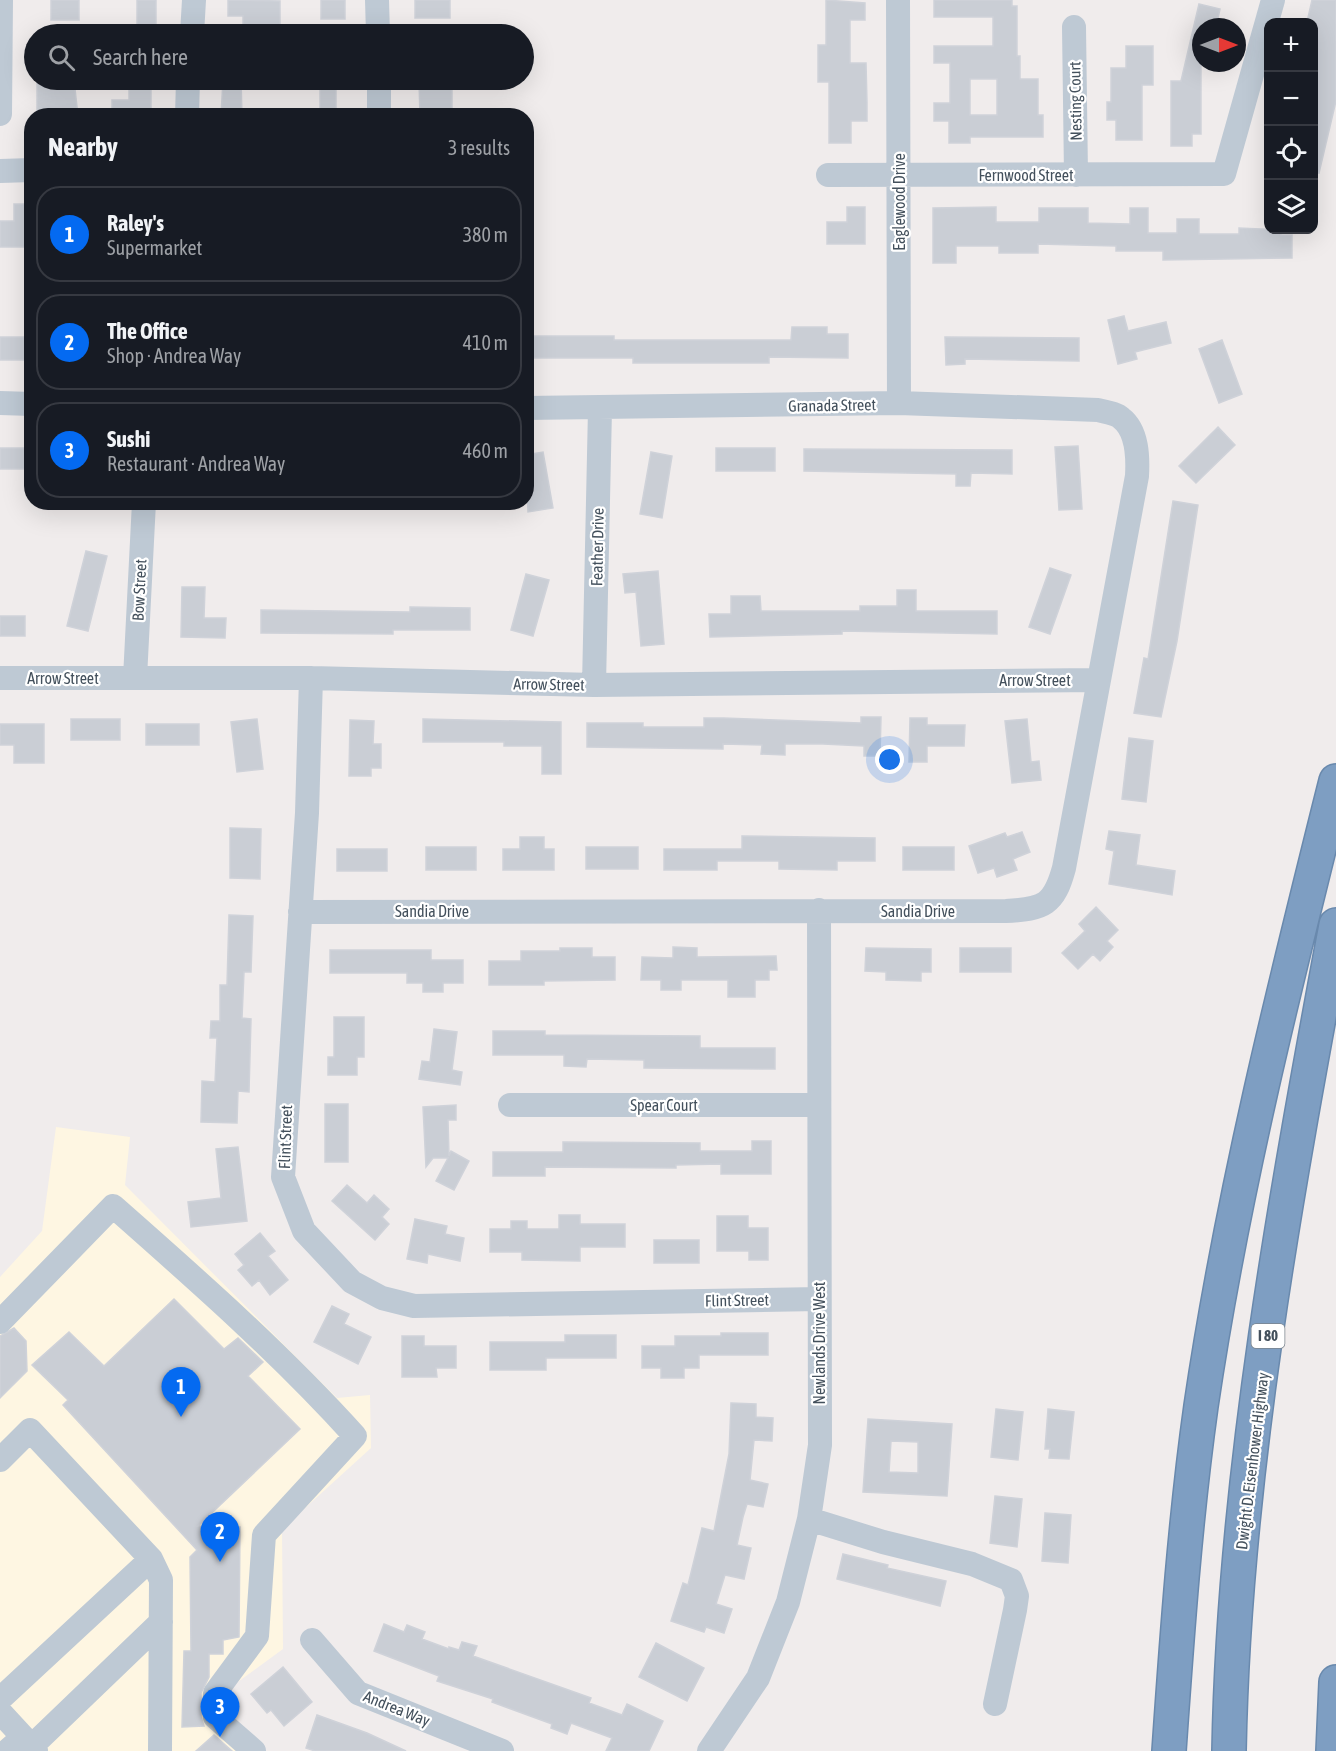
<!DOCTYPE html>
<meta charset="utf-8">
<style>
:root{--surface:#171b24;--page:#242831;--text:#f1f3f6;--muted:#9ea1a6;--line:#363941;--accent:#046af1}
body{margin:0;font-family:"Asap Condensed",sans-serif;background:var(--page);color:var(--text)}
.controls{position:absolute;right:18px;top:18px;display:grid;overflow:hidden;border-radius:12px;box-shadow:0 6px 24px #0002}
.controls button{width:54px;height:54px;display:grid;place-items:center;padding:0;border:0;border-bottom:2px solid var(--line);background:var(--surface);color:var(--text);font:30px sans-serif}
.compass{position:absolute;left:1192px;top:18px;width:54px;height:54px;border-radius:50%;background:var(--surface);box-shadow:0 6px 24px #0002;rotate:90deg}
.you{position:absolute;left:890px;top:760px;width:21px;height:21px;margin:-15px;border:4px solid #fff;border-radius:50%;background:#1a73e8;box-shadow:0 0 0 9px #1a73e833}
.badge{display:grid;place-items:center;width:39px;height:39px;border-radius:50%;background:var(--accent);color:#fff;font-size:20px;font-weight:700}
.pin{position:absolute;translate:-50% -50px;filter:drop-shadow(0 2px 3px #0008)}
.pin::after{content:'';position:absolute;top:32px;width:21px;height:18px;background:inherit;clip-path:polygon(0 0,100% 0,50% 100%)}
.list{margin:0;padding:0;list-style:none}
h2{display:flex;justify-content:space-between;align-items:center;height:78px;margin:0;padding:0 24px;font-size:26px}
h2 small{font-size:20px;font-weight:400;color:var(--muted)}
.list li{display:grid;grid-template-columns:39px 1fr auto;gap:18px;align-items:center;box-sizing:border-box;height:96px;margin:0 12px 12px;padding:0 12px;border:2px solid var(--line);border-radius:24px}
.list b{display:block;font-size:22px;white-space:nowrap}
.list p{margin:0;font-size:20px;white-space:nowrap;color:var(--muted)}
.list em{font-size:20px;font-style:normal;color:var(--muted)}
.icon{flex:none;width:33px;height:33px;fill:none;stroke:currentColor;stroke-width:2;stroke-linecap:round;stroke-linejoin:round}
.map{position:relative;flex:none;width:1336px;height:1751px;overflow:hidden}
.search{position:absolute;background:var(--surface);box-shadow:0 6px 24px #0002;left:24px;top:24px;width:510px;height:66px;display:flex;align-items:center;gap:15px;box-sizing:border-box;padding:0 21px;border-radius:33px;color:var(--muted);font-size:22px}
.panel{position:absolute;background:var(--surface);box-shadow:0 6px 24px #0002;left:24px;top:108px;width:510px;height:402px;border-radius:24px}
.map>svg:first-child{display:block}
.commercial{fill:#fef6e2}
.building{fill:#caced5;stroke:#cfd2d9;stroke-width:1.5;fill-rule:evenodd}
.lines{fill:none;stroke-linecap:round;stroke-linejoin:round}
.highway-casing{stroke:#6989ad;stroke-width:36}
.minor{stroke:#bec9d4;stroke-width:24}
.highway{stroke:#7e9ec2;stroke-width:33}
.labels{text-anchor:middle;stroke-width:4.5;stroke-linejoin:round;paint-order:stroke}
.shield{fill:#fff;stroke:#7b848d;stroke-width:1.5}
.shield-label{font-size:15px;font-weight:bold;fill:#43505c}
.street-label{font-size:16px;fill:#43505c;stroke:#fff}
</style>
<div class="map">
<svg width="1336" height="1751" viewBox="0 0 1336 1751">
<rect width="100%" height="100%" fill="#f0ecec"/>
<!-- commercial -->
<path class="commercial" d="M56,1127L130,1137L125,1185L337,1398L370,1395L371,1448L282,1529L283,1649L231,1687L230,1718L258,1751H0V1277L42,1231Z"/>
<!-- building -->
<path class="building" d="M51,0H79V20H51Z
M137,0H156V34H137Z
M228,0L280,1V31H243V16H228Z
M321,0H345V19H321Z
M415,0H450V18H415Z
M826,0L865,3V20H850V63H866L867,103V121H851V143H829V82H818V45H826Z
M934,0H1012V6H1017V56H1020V79H1038V115H1043V137H970V143H949V121H934V103H950V63H934V46H993V17H934ZM970,79H997V115H970Z
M1312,0H1336V101L1319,173L1314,172V22H1307Z
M1199,4L1220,9L1216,27H1201V134H1192V146H1171V81H1181Z
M1126,46H1153V85H1142V140H1116V120H1107V102H1111V68H1126Z
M37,80H74L78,116H37Z
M223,80H241L242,116H221Z
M320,80H336V116H320Z
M419,80H452V116H420Z
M129,89H151V115L112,116V100H129Z
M14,204H32V247H0V221H14Z
M847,207H865V244H827V222H847Z
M996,207V222H1039V208H1088V223L1130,224V208H1148V233H1177V219H1199V234H1239V228L1281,230V235H1292V258L1163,260V251H1116V246L1038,244V253H999V246H956V263H933V208Z
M1124,316L1128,331L1166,322L1171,343L1135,352L1137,359L1118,364L1108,320Z
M792,327H827V334H848V358L769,357V363H633V358H526V336H614V340H791Z
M0,337H32V360H0Z
M945,337L1079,338V361L965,359V364L946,365Z
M1222,340L1242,394L1219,403L1199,349Z
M1218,427L1235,445L1196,483L1179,466Z
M1078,446L1082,509L1059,510L1055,447Z
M0,448H32V469H0Z
M716,448H775V471H716Z
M804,449L1012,450V474L971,473L970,486H956V474L804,471Z
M543,452L553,508L528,512L526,455Z
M651,452L672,456L662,518L640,514Z
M1173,501L1198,505L1177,641L1161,717L1134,713L1144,658L1148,659Z
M86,551L107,556L88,631L67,626Z
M1050,568L1071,575L1050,634L1029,627Z
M658,571L664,644L641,646L636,592L625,593L623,574Z
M526,574L549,580L533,636L511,630Z
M182,587H205L204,618H226L225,638L181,637Z
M897,590H916V611H997V634L842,631V634L710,637L709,614H731V596H760L761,611H860V606H897Z
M410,607L470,608V630H393V634L261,633V610L410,612Z
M0,616H25V636H0Z
M861,717H881L880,756H864V746L823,744H785V755L761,754L762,745L723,744V749L587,747V723H643V727H704V718H723L861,723Z
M910,718H927V725H965L964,746H927V762H909Z
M71,719H120V740H71Z
M257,719L263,769L237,772L231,722Z
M423,719L561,722V774H542V746H504V742H423Z
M1027,719L1031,762L1039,761L1041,780L1012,783L1005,721Z
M350,720L374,721L373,744H381V768H371V776H349Z
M0,724H44V763H14V745H0Z
M146,724H199V745H146Z
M1129,738L1153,741L1146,802L1122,799Z
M230,828L261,829L260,879L230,878Z
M1109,831L1140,835L1136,865L1175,871L1172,895L1109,884L1114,851L1106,849Z
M1022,832L1030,852L1013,859L1017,870L997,877L994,868L978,873L969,846L1005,833L1007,837Z
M742,836L875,838V861H837V870L779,869V861H717V870H664V849H742Z
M520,837H544V849H554V870H503V849H520Z
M426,847H476V870H426Z
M586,847H638V869H586Z
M903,847H954V870H903Z
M337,849H387V871H337Z
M1096,907L1118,930L1107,941L1113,947L1100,961L1093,954L1078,969L1062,953L1085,931L1079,924Z
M229,915L253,916L251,972H244L242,1018L251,1019L249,1092L238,1091L237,1123L201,1122L202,1081L215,1082L217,1038H210L211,1021H220V985H227Z
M673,947L697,948V957L776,956L777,970H769V980H755V997H728V980H681V990H661V980H641L642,957L673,958Z
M560,948H592V957H615V980L544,981V985H489V961H521V951H560Z
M866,948L931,949V972H921V981L886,980V972L865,971Z
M960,948H1011V972H960Z
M330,950H431V960H463V983H443V992H423V983H407V973H330Z
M334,1017H364V1057H357V1075H328V1057H334Z
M434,1029L457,1032L452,1070L462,1072L460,1085L419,1079L422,1061L430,1062Z
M493,1031H545V1035L700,1036V1048H775V1069L644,1068V1060L587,1059L586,1067L564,1066V1055H493Z
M325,1104H348V1162H325Z
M456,1105V1120H448L449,1156L451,1151L469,1161L454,1190L436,1181L448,1158H433L426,1167L423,1107Z
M752,1141H771V1174H721V1164L676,1165V1168L545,1167V1176H493V1152H563V1142L700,1143V1151H752Z
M238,1147L247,1221L191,1227L188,1202L221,1198L216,1149Z
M347,1185L367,1203L374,1195L389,1209L382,1217L389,1224L375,1240L332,1201Z
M559,1215H580V1224H625V1247H580V1261L522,1260V1252H490V1229H511V1221H527V1229H559Z
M717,1216H748V1228H768V1260H749V1251H717Z
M415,1219L447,1226L445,1234L464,1238L460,1261L428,1254L427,1263L407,1259Z
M260,1233L275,1251L268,1256L288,1280L270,1295L259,1280L252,1286L238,1270L244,1265L235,1254Z
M654,1240H699V1263H654Z
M174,1299L224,1349L238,1338L263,1362L248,1376L300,1429L198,1526L240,1527L239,1637L223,1640V1654H209V1677L201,1693V1717L204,1726L182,1727L184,1651H191L190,1557L197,1550L63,1405L68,1400L32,1365L69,1332L104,1366Z
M332,1306L349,1314L344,1324L371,1337L358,1364L314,1342Z
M14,1328L26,1341L27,1371L0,1398V1336Z
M721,1333H768V1355H699V1368H684V1378H661V1368H642V1346H675V1336H721Z
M565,1335H616V1358H546V1370H490V1342H565Z
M402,1336H424V1346H456V1368H436L437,1377H402Z
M731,1403L756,1404V1417L773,1418L772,1441L754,1440L750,1480L768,1484L763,1507L747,1504L743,1517L737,1545L751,1548L744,1579L725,1575L716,1604L732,1609L724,1633L706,1627L704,1632L671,1621L683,1583L688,1585L702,1528L714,1531L729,1454Z
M996,1409L1023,1412L1018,1460L991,1457Z
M1048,1409L1074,1412L1069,1459L1049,1458L1050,1449H1045Z
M868,1419L952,1424L947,1496L863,1492ZM891,1441L918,1442V1473L889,1472Z
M995,1496L1022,1499L1017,1547L990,1543Z
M1045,1513L1071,1515L1068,1563L1042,1561Z
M843,1554L888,1565L887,1568L946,1581L940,1606L837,1579Z
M384,1624L404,1632L407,1625L425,1632L422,1639L449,1649V1647L459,1650L462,1642L477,1646L473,1656L591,1698L589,1703L622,1715L627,1704L663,1721L649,1751H606L612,1738L571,1723L567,1734L551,1728L552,1724L492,1702L493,1699L437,1681L439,1676L374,1651Z
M656,1643L704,1668L687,1701L639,1677Z
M283,1667L312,1702L284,1726L271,1710L267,1713L251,1694Z
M317,1715L367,1733L406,1751H315L306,1748Z
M214,1735L232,1751H196Z"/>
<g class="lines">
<!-- highway casing -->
<g class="highway-casing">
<path id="highway" d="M1169,1751C1177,1636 1185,1520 1201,1406C1232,1195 1284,988 1336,781
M1229,1751C1234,1476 1286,1195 1336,925
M1333,1751L1336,1682"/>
</g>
<!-- minor -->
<path class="minor" d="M377,0L378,34
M898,0L899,403
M1074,27L1076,175
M192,34L194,0
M379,80V116
M0,114L1,0
M187,116L188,80
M0,171L32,170
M828,175L1224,174L1273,0
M0,403L32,404
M0,678H311L594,685L1098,680
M135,678L144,502
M311,678L307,813L283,1177L304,1231L352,1282L382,1298L414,1306L819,1299
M594,685L600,409
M300,912L1006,911C1044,909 1054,905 1064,868L1137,476C1138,458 1138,431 1121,418C1116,413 1105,412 1098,410L899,403L526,408
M510,1105H819
M0,1322L113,1206C197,1280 280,1353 355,1436L264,1535L257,1636L215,1693V1717L254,1751
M0,1460L30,1430L151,1559L161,1580L160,1751
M809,1519L883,1542L972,1564L1011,1580L1017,1596L1015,1610L995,1704
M312,1640L358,1693L502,1751
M0,1699L151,1559
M0,1712L36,1751
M32,1746L161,1622
M7,1751L23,1737
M709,1751L758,1678L788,1602L809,1519L820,1445L819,910"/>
<!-- highway -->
<use href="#highway" class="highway"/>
</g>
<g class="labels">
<!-- shield labels -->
<rect class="shield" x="1251.5" y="1324" width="33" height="24" rx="4.5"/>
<g class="shield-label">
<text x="1268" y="1341">I 80</text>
</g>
<!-- street labels -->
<g class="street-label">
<text transform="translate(1075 101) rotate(-91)" y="6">Nesting Court</text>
<text x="1026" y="181">Fernwood Street</text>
<text transform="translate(899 202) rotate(-90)" y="6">Eaglewood Drive</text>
<text transform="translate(832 405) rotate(-1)" y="6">Granada Street</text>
<text transform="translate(597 547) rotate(-89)" y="6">Feather Drive</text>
<text transform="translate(139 590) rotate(-87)" y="6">Bow Street</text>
<text x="63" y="684">Arrow Street</text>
<text x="1035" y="686">Arrow Street</text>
<text transform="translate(549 684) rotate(1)" y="6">Arrow Street</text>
<text x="432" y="917">Sandia Drive</text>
<text x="918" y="917">Sandia Drive</text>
<text x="664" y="1111">Spear Court</text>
<text transform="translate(285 1137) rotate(-88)" y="6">Flint Street</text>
<text transform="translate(737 1300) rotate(-1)" y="6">Flint Street</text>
<text transform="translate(819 1343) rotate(-90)" y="6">Newlands Drive West</text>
<text transform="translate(1252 1461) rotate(-83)" y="6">Dwight D. Eisenhower Highway</text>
<text transform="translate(397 1708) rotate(22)" y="6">Andrea Way</text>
</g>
</g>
</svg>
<div class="controls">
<button>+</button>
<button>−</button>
<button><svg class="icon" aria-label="locate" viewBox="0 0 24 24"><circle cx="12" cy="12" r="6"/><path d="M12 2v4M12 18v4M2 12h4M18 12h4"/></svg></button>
<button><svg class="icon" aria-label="layers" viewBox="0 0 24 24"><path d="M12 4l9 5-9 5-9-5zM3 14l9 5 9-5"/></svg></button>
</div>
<svg class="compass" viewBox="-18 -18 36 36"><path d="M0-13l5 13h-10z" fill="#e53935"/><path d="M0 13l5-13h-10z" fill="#9ea1a6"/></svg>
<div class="you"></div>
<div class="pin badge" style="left:181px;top:1417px">1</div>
<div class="pin badge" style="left:220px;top:1562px">2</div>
<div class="pin badge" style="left:220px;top:1737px">3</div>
<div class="search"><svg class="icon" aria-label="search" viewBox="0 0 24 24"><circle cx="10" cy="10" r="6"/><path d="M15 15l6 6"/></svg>Search here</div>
<section class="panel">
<h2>Nearby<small>3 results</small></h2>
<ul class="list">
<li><span class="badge">1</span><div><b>Raley's</b><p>Supermarket</p></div><em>380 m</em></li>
<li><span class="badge">2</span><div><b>The Office</b><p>Shop · Andrea Way</p></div><em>410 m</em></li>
<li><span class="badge">3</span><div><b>Sushi</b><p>Restaurant · Andrea Way</p></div><em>460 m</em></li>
</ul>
</section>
</div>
